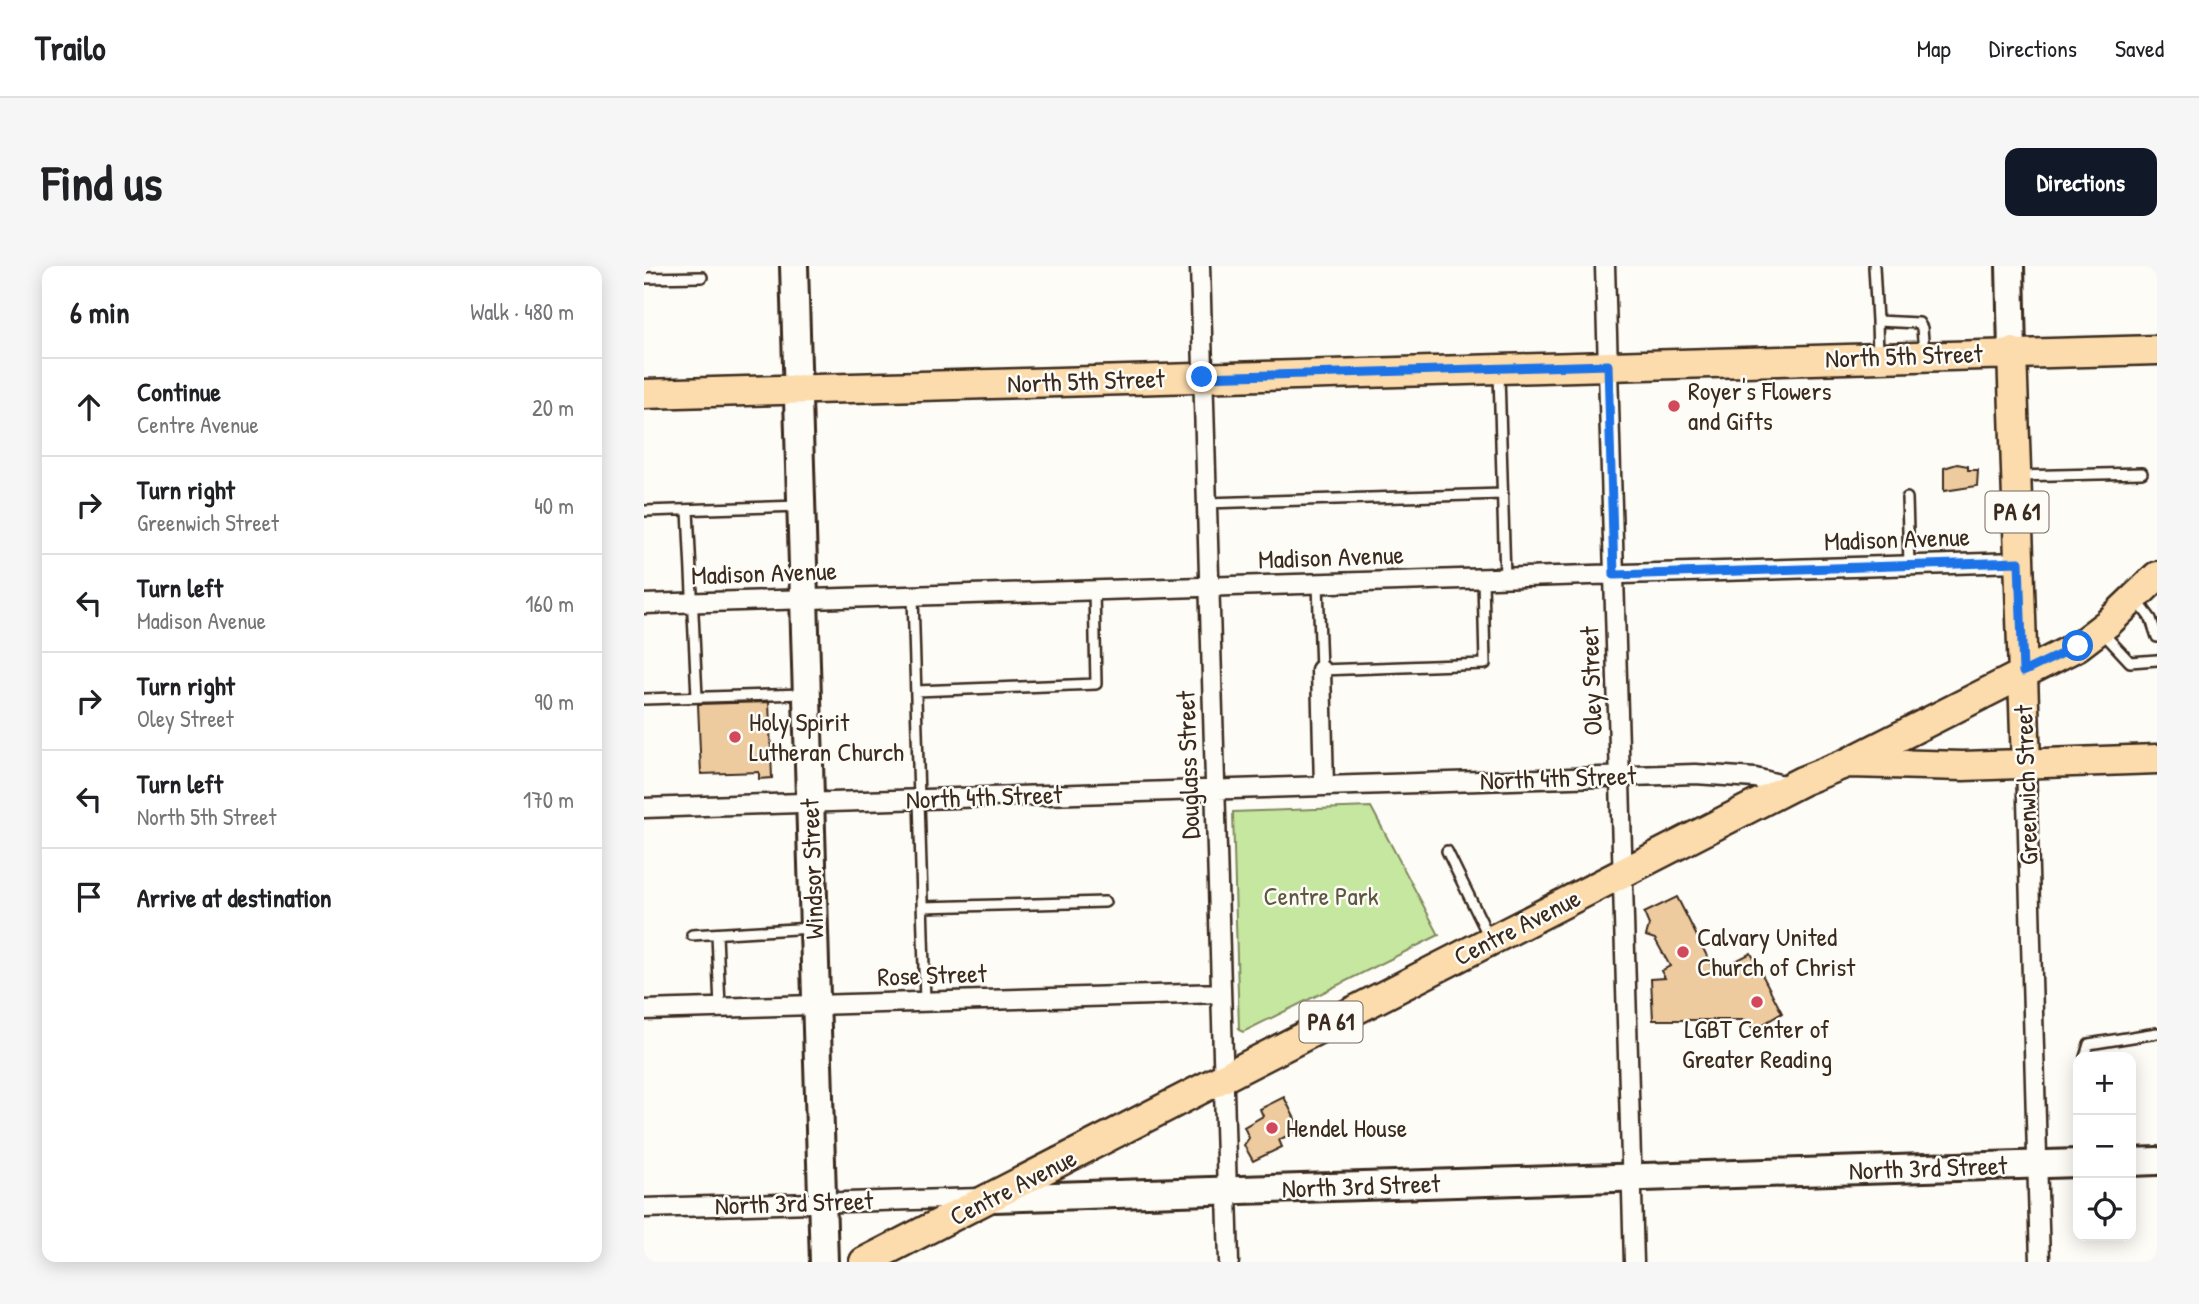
<!DOCTYPE html>
<meta charset="utf-8">
<style>
:root{--surface:#fff;--page:#f6f6f6;--text:#202124;--muted:#757577;--line:#e0e0e0;--accent:#111827}
body{margin:0;font-family:"Patrick Hand",sans-serif;background:var(--page);color:var(--text)}
.controls{position:absolute;right:21px;bottom:21px;display:grid;overflow:hidden;border-radius:14px;box-shadow:0 4px 18px #0003}
.controls button{width:63px;height:63px;display:grid;place-items:center;padding:0;border:0;border-bottom:2px solid var(--line);background:var(--surface);color:var(--text);font:35px sans-serif}
.stop{position:absolute;width:21px;height:21px;margin:-16px;border:5px solid #1a73e8;border-radius:50%;background:#fff}
.stop.end{background:#1a73e8;border-color:#fff;box-shadow:0 2px 7px #0008}
.list{margin:0;padding:0;list-style:none}
h2{display:flex;justify-content:space-between;align-items:center;height:91px;margin:0;padding:0 28px;font-size:30px}
h2 small{font-size:23px;font-weight:400;color:var(--muted)}
.list li{display:grid;grid-template-columns:46px 1fr auto;gap:21px;align-items:center;box-sizing:border-box;height:98px;padding:0 28px;border-top:2px solid var(--line)}
.list b{display:block;font-size:26px;white-space:nowrap}
.list p{margin:0;font-size:23px;white-space:nowrap;color:var(--muted)}
.list em{font-size:23px;font-style:normal;color:var(--muted)}
.icon{flex:none;width:38px;height:38px;fill:none;stroke:currentColor;stroke-width:2;stroke-linecap:round;stroke-linejoin:round}
.map{position:relative;flex:none;width:1513px;height:996px;overflow:hidden;border-radius:14px}
header{display:flex;align-items:center;gap:42px;box-sizing:border-box;height:98px;padding:0 35px;background:var(--surface);border-bottom:2px solid var(--line)}
header strong{font-size:33px}
nav{display:flex;gap:38px;margin-inline-start:auto;font-size:24px}
.intro{display:flex;align-items:center;justify-content:space-between;box-sizing:border-box;height:168px;padding:0 42px}
h1{margin:0;font-size:49px}
.button{padding:18px 32px;border-radius:14px;background:var(--accent);color:#fff;font-size:24px;font-weight:700}
main{display:flex;gap:42px;padding:0 42px}
aside{flex:1;background:var(--surface);border-radius:14px;box-shadow:0 4px 18px #0003}
.map>svg:first-child{display:block}
.green{fill:#c6e79f;stroke:#80885e;stroke-width:2}
.building{fill:#eecb9f;stroke:#3b2a1e;stroke-width:2}
.lines{fill:none;stroke-linecap:round;stroke-linejoin:round}
.lane-casing{stroke:#3b2a1e;stroke-width:14}
.street-casing{stroke:#3b2a1e;stroke-width:23}
.secondary-casing{stroke:#3b2a1e;stroke-width:32}
.primary-casing{stroke:#3b2a1e;stroke-width:33}
.lane{stroke:#fdfcf7;stroke-width:9}
.street{stroke:#fdfcf7;stroke-width:18}
.secondary{stroke:#fdfcf7;stroke-width:26}
.primary{stroke:#fcdcac;stroke-width:28}
.route{stroke:#1a73e8;stroke-width:9}
.poi-dot{fill:#d1495b;stroke:#fdfcf7;stroke-width:2.5}
.labels{text-anchor:middle;stroke-width:5;stroke-linejoin:round;paint-order:stroke}
.shield{fill:#fdfcf7;stroke:#75695f;stroke-width:2}
.shield-label{font-size:24px;font-weight:bold;fill:#3b2a1e}
.street-label{font-size:26px;fill:#3b2a1e;stroke:#fdfcf7}
.poi-label{font-size:26px;fill:#3b2a1e;stroke:#fdfcf7;text-anchor:start}
.park-label{font-size:26px;fill:#5e593e;stroke:#fdfcf7}
</style>
<header>
<strong>Trailo</strong>
<nav><a>Map</a><a>Directions</a><a>Saved</a></nav>
</header>
<div class="intro"><h1>Find us</h1><a class="button">Directions</a></div>
<main>
<aside>
<h2>6 min<small>Walk · 480 m</small></h2>
<ul class="list">
<li><svg class="icon" aria-label="ahead" viewBox="0 0 24 24"><path d="M12 20V5M6 11l6-6 6 6"/></svg><div><b>Continue</b><p>Centre Avenue</p></div><em>20 m</em></li>
<li><svg class="icon" aria-label="right" viewBox="0 0 24 24"><path d="M7 20v-9h11M14 6l5 5-5 5"/></svg><div><b>Turn right</b><p>Greenwich Street</p></div><em>40 m</em></li>
<li><svg class="icon" aria-label="left" viewBox="0 0 24 24"><path d="M17 20v-9H6M10 6l-5 5 5 5"/></svg><div><b>Turn left</b><p>Madison Avenue</p></div><em>160 m</em></li>
<li><svg class="icon" aria-label="right" viewBox="0 0 24 24"><path d="M7 20v-9h11M14 6l5 5-5 5"/></svg><div><b>Turn right</b><p>Oley Street</p></div><em>90 m</em></li>
<li><svg class="icon" aria-label="left" viewBox="0 0 24 24"><path d="M17 20v-9H6M10 6l-5 5 5 5"/></svg><div><b>Turn left</b><p>North 5th Street</p></div><em>170 m</em></li>
<li><svg class="icon" aria-label="arrive" viewBox="0 0 24 24"><path d="M6 21V4h12l-3 4 3 4H6"/></svg><div><b>Arrive at destination</b></div></li>
</ul>
</aside>
<div class="map">
<svg width="1513" height="996" viewBox="0 0 1513 996">
<rect width="100%" height="100%" fill="#fdfcf7"/>
<filter id="ink" filterUnits="userSpaceOnUse"><feTurbulence type="fractalNoise" baseFrequency=".0143" numOctaves="2"/><feDisplacementMap in="SourceGraphic" scale="14" xChannelSelector="R" yChannelSelector="G"/><feConvolveMatrix kernelMatrix="1 2 1 2 8 2 1 2 1" color-interpolation-filters="sRGB"/></filter>
<g filter="url(#ink)">
<!-- green -->
<path class="green" d="M727,541L795,669L599,766L595,764L589,546Z"/>
<!-- building -->
<path class="building" d="M1313,198L1324,200V204H1334L1333,220L1300,225V202Z
M125,436L128,512L115,513V506L57,508L54,438Z
M1033,631L1069,702L1076,699L1078,702L1107,687L1138,747L1109,764L1103,754H1009L1007,713L1021,712L1017,705L1026,700L1011,673L1002,670L1005,659L1000,647Z
M640,831L656,863L635,874L638,881L609,895L600,879L605,872L600,861L619,850L616,843Z"/>
<g class="lines">
<!-- lane casing -->
<g class="lane-casing">
<path id="lane" d="M1230,0L1233,55L1275,57L1278,62L1280,87
M0,12L58,11
M1233,55L1234,89
M855,108L861,312
M1374,210L1498,207
M1263,232L1265,299
M561,237L859,228
M44,244L53,431
M0,245L156,240
M674,318L677,404L841,398L839,313
M269,330L281,736
M1492,333L1507,353L1513,371
M1458,366L1486,396L1513,394
M272,425L452,418L450,324
M0,433L159,428
M803,585L846,673
M278,641L461,636
M73,668L76,742
M48,669L168,662
M1441,791L1445,778L1513,767"/>
</g>
<!-- street casing -->
<g class="street-casing">
<path id="street" d="M556,0L585,996
M961,0L990,996
M0,338L1375,296
M677,404L680,520
M1382,498L1396,996
M0,542L1051,508L1111,512L1147,521
M0,744L577,727
M0,942L336,932"/>
</g>
<!-- secondary casing -->
<g class="secondary-casing">
<path id="secondary" d="M150,0L180,996
M1366,0L1368,86
M1487,896L1513,895
M350,932L1434,897"/>
</g>
<!-- primary casing -->
<g class="primary-casing">
<path id="primary" d="M1368,86L1382,498
M0,128L1513,84
M1206,497L1319,500L1513,493
M220,996L1158,515L1203,497L1434,380L1464,357L1513,310"/>
</g>
<!-- lane -->
<use href="#lane" class="lane"/>
<!-- street -->
<use href="#street" class="street"/>
<!-- secondary -->
<use href="#secondary" class="secondary"/>
<!-- primary -->
<use href="#primary" class="primary"/>
</g>
</g>
<g class="lines" filter="url(#ink)">
<!-- route -->
<path class="route" d="M558,111L964,99L970,309L1375,296L1379,406L1434,380"/>
</g>
<!-- markers -->
<g class="poi-dot">
<circle cx="1030" cy="140" r="7"/>
<circle cx="91" cy="471" r="7"/>
<circle cx="1039" cy="686" r="7"/>
<circle cx="1113" cy="736" r="7"/>
<circle cx="628" cy="862" r="7"/>
</g>
<g class="labels">
<!-- shield labels -->
<g class="shield">
<rect x="1341.5" y="225.5" width="63" height="41" rx="5"/>
<rect x="655.5" y="735.5" width="63" height="41" rx="5"/>
</g>
<g class="shield-label">
<text x="1373" y="254">PA 61</text>
<text x="687" y="764">PA 61</text>
</g>
<!-- street labels -->
<g class="street-label">
<text transform="translate(1260 90) rotate(-2)" y="9">North 5th Street</text>
<text transform="translate(442 115) rotate(-2)" y="9">North 5th Street</text>
<text transform="translate(1253 273) rotate(-2)" y="9">Madison Avenue</text>
<text transform="translate(687 291) rotate(-2)" y="9">Madison Avenue</text>
<text transform="translate(120 307) rotate(-2)" y="9">Madison Avenue</text>
<text transform="translate(947 415) rotate(-92)" y="9">Oley Street</text>
<text transform="translate(544 499) rotate(-92)" y="9">Douglass Street</text>
<text transform="translate(914 512) rotate(-2)" y="9">North 4th Street</text>
<text transform="translate(1382 519) rotate(-92)" y="9">Greenwich Street</text>
<text transform="translate(340 531) rotate(-2)" y="9">North 4th Street</text>
<text transform="translate(168 603) rotate(-92)" y="9">Windsor Street</text>
<text transform="translate(873 661) rotate(-27)" y="9">Centre Avenue</text>
<text transform="translate(288 709) rotate(-2)" y="9">Rose Street</text>
<text transform="translate(1284 902) rotate(-2)" y="9">North 3rd Street</text>
<text transform="translate(717 920) rotate(-2)" y="9">North 3rd Street</text>
<text transform="translate(369 921) rotate(-27)" y="9">Centre Avenue</text>
<text transform="translate(150 937) rotate(-2)" y="9">North 3rd Street</text>
</g>
<!-- poi labels -->
<g class="poi-label">
<text x="1044" y="134">Royer's Flowers<tspan x="1044" dy="30">and Gifts</tspan></text>
<text x="105" y="465">Holy Spirit<tspan x="105" dy="30">Lutheran Church</tspan></text>
<text x="1053" y="680">Calvary United<tspan x="1053" dy="30">Church of Christ</tspan></text>
<text x="1113" y="772" text-anchor="middle">LGBT Center of<tspan x="1113" dy="30">Greater Reading</tspan></text>
<text x="642" y="871">Hendel House</text>
</g>
<!-- park labels -->
<g class="park-label">
<text x="677" y="639">Centre Park</text>
</g>
</g>
</svg>
<div class="controls">
<button>+</button>
<button>−</button>
<button><svg class="icon" aria-label="locate" viewBox="0 0 24 24"><circle cx="12" cy="12" r="6"/><path d="M12 2v4M12 18v4M2 12h4M18 12h4"/></svg></button>
</div>
<div class="stop" style="left:1434px;top:380px"></div>
<div class="stop end" style="left:558px;top:111px"></div>
</div>
</main>
